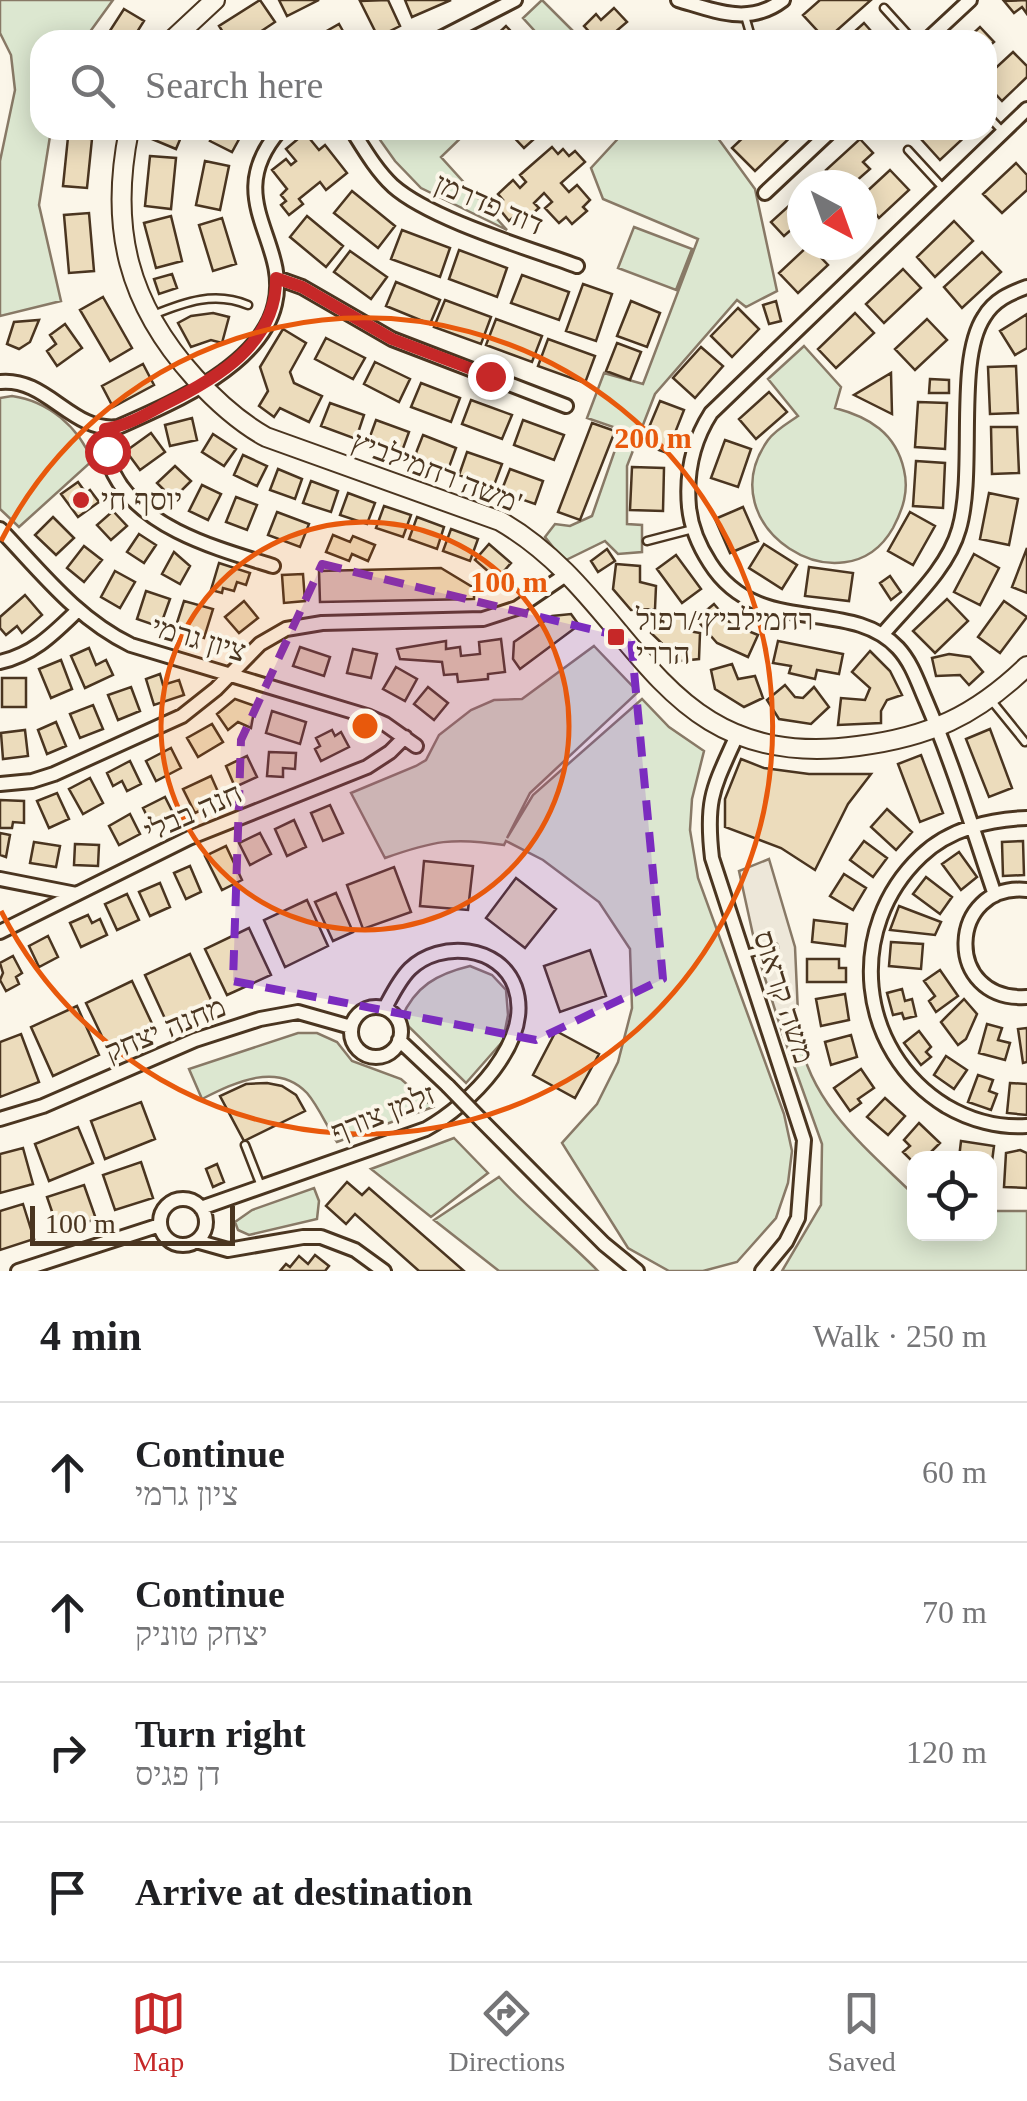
<!DOCTYPE html>
<meta charset="utf-8">
<style>
:root{--surface:#fff;--page:#f6f6f6;--text:#202124;--muted:#757577;--line:#e0e0e0;--accent:#c62828}
body{margin:0;font-family:"Times New Roman",Heebo,serif;background:var(--page);color:var(--text)}
.controls{position:absolute;right:30px;bottom:30px;display:grid;overflow:hidden;border-radius:20px;box-shadow:0 5px 25px #0003}
.controls button{width:90px;height:90px;display:grid;place-items:center;padding:0;border:0;border-bottom:2px solid var(--line);background:var(--surface);color:var(--text);font:50px sans-serif}
.compass{position:absolute;left:787px;top:170px;width:90px;height:90px;border-radius:50%;background:var(--surface);box-shadow:0 5px 25px #0003;rotate:139deg}
.scale{position:absolute;left:30px;bottom:25px;width:205px;box-sizing:border-box;padding-left:10px;border:5px solid #4a3520;border-top:0;font-size:28px;line-height:35px;white-space:nowrap;color:#4a3520;-webkit-text-stroke:8px #fbf6e9;paint-order:stroke}
.stop{position:absolute;width:30px;height:30px;margin:-22px;border:8px solid #c62828;border-radius:50%;background:#fff}
.stop.end{background:#c62828;border-color:#fff;box-shadow:0 2px 10px #0008}
.list{margin:0;padding:0;list-style:none}
h2{display:flex;justify-content:space-between;align-items:center;height:130px;margin:0;padding:0 40px;font-size:42px}
h2 small{font-size:32px;font-weight:400;color:var(--muted)}
.list li{display:grid;grid-template-columns:65px 1fr auto;gap:30px;align-items:center;box-sizing:border-box;height:140px;padding:0 40px;border-top:2px solid var(--line)}
.list b{display:block;font-size:38px;white-space:nowrap}
.list p{margin:0;font-size:32px;white-space:nowrap;color:var(--muted)}
.list em{font-size:32px;font-style:normal;color:var(--muted)}
.icon{flex:none;width:55px;height:55px;fill:none;stroke:currentColor;stroke-width:2;stroke-linecap:round;stroke-linejoin:round}
.map{position:relative;flex:none;width:1027px;height:1271px;overflow:hidden}
.search{position:absolute;background:var(--surface);box-shadow:0 5px 25px #0003;left:30px;right:30px;top:30px;height:110px;display:flex;align-items:center;gap:25px;box-sizing:border-box;padding:0 35px;border-radius:30px;color:var(--muted);font-size:38px}
.sheet{height:690px;background:var(--surface)}
nav{display:flex;justify-content:space-around;align-items:center;box-sizing:border-box;height:140px;border-top:2px solid var(--line);background:var(--surface);font-size:28px;color:var(--muted)}
nav a{display:grid;justify-items:center;gap:5px}
nav .on{color:var(--accent)}
.map>svg:first-child{display:block}
.green{fill:#dce7d0;stroke:#887966;stroke-width:2.5}
.parking{fill:#ede7d9;stroke:#887966;stroke-width:2.5}
.building{fill:#ecdcbc;stroke:#4a3520;stroke-width:2.5}
.lines{fill:none;stroke-linecap:round;stroke-linejoin:round}
.lane-casing{stroke:#4a3520;stroke-width:11}
.street-casing{stroke:#4a3520;stroke-width:18}
.secondary-casing{stroke:#4a3520;stroke-width:22}
.lane{stroke:#fbf6e9;stroke-width:6}
.street{stroke:#fbf6e9;stroke-width:12}
.secondary{stroke:#fbf6e9;stroke-width:18}
.street-bridge-casing{stroke:#4a3520;stroke-width:18;stroke-linecap:butt}
.street-bridge{stroke:#fbf6e9;stroke-width:12}
.route{stroke:#c62828;stroke-width:12}
.marked{fill:#7b2cbf;fill-opacity:0.2;stroke:#7b2cbf;stroke-width:8;stroke-dasharray:20 12;stroke-linejoin:round}
.ring{fill:none;stroke:#e8590c;stroke-width:5}
.poi-dot{fill:#c62828;stroke:#fbf6e9;stroke-width:4}
.labels{text-anchor:middle;stroke-width:8;stroke-linejoin:round;paint-order:stroke}
.street-label{font-size:30px;fill:#4a3520;stroke:#fbf6e9}
.poi-label{font-size:30px;fill:#4a3520;stroke:#fbf6e9;text-anchor:start}
.centre{fill:#e8590c;stroke:#fbf6e9;stroke-width:5}
.ring-label{font-size:30px;text-anchor:middle;font-weight:bold;fill:#e8590c;stroke:#fbf6e9;stroke-width:8;stroke-linejoin:round;paint-order:stroke}
</style>
<div class="map">
<svg width="1027" height="1271" viewBox="0 0 1027 1271">
<rect width="100%" height="100%" fill="#fbf6e9"/>
<!-- green -->
<path class="green" d="M0,0H113L84,40H40V130H51L39,205L61,301L0,316V161L15,90L11,55L0,33Z
M542,0L573,31L562,40H543L523,18Z
M373,130H469L441,157L507,230L421,188L395,161Z
M626,130H712L755,189L777,291L746,307L737,300L655,394L627,466V524L642,525V552L618,554L605,541L564,561L545,537L555,524L570,526L592,516L622,430L587,418L604,373L643,384L698,239L603,199L591,168Z
M634,227L692,249L676,290L618,268Z
M804,346L841,387L835,408C869,417 896,433 904,470C909,491 903,509 893,528C845,613 706,527 768,440C775,430 788,423 798,416L768,379Z
M12,396C48,401 79,427 92,461L19,527L0,509V398Z
M594,646L638,692L530,793L507,838L533,795L642,699L669,727L704,751L692,799L690,830L698,878L784,1114L792,1151L788,1183L776,1218L737,1262L703,1271H669L628,1248L562,1143L597,1104L618,1062L632,1008L630,949L599,902L543,860L506,841L504,845C453,837 433,841 385,858L351,793L416,766L426,760L439,735L471,710L494,700L522,699Z
M470,966L492,975L506,990L508,1015L503,1041L466,1083L401,1019C415,986 437,974 470,966Z
M298,1033H317L337,1042L352,1061L401,1079L433,1107L337,1142C327,1127 319,1107 307,1093C277,1061 234,1083 202,1099L189,1069Z
M783,1035L799,1036C811,1105 867,1149 914,1195V1234H990V1211H1027V1271H782L821,1205L822,1144Z
M454,1138L488,1173L431,1217L371,1169Z
M499,1177C530,1211 566,1238 598,1271H499L434,1220Z
M314,1188L319,1201L317,1219L249,1235L238,1230L235,1222L252,1210Z"/>
<!-- parking -->
<path class="parking" d="M769,859L795,947L799,1036L783,1035L757,953L739,871Z"/>
<!-- building -->
<path class="building" d="M260,0L275,22L248,40H228L219,26Z
M279,0H319L287,16Z
M388,0L400,26L378,37L360,1Z
M405,0H451L412,17Z
M820,0H871L826,40L803,15Z
M1027,0V14L1022,7L1014,13L1004,1Z
M614,8L627,22L607,39L601,33L595,38L584,26L596,14L601,20Z
M124,9L144,21L132,40H104Z
M864,23L879,40H845Z
M339,24L348,40H311Z
M506,26L519,40H491Z
M980,27L994,42L987,48V40H966Z
M1013,52L1027,66V77L1002,101L987,85V76Z
M156,130H184L176,149L152,139Z
M216,130H244L232,152L210,141Z
M507,130H544L524,148Z
M751,130H798L755,171L732,148Z
M931,130H970L971,131L940,160L921,139Z
M305,133L319,150L325,145L347,173L326,190L320,182L299,199L303,204L289,215L281,205L286,201L281,195L287,189L272,170L286,159L291,165L296,161L286,149Z
M68,137L92,139L87,188L63,186Z
M860,139L873,153L863,162L870,169L854,183L848,176L839,184L826,170Z
M552,147L558,154L563,149L569,156L575,151L585,162L561,183L569,192L577,185L590,200L583,207L587,211L572,224L566,217L559,223L545,208L552,202L544,193L534,203L539,208L523,222L517,214L509,221L497,206L503,200L498,194L513,180L520,188L526,182L520,175Z
M150,156L176,158L171,209L145,206Z
M205,161L229,166L220,210L196,205Z
M1016,163L1027,175V190L1002,213L983,194Z
M890,170L909,190L879,218L862,196Z
M352,191L395,226L378,248L334,213Z
M802,194V232L799,235L793,228L784,236L771,222Z
M89,213L94,271L69,273L64,215Z
M171,216L182,261L156,268L144,223Z
M307,216L343,246L326,267L290,237Z
M222,218L236,264L213,271L199,225Z
M954,221L973,241L935,277L917,257Z
M402,230L450,248L440,277L391,259Z
M809,245L828,265L798,293L779,273Z
M459,250L507,268L497,297L449,279Z
M350,251L387,277L371,299L334,272Z
M982,252L1001,272L962,308L944,287Z
M903,269L921,288L884,323L866,304Z
M172,274L177,288L159,294L154,279Z
M522,275L569,292L559,320L511,303Z
M396,282L440,300L430,324L386,306Z
M583,284L612,294L596,341L566,331Z
M103,297L132,348L110,361L80,310Z
M445,300L491,317L481,344L434,327Z
M631,301L660,313L647,347L617,336Z
M776,301L781,321L769,324L763,305Z
M738,308L759,329L732,357L711,336Z
M213,313L229,317L222,343L211,340L191,347L178,323L191,316Z
M855,313L874,333L836,368L818,349Z
M1027,314V348L1015,355L1000,331Z
M496,319L542,336L532,362L486,345Z
M927,319L947,340L915,370L895,349Z
M39,320L30,342L19,349L7,344L14,322Z
M65,324L82,348L57,366L47,351L56,344L50,335Z
M283,329L306,343L290,372L294,383L322,396L309,422L280,408L274,417L259,406L268,391L260,367Z
M326,338L365,358L353,379L315,359Z
M548,339L595,356L585,383L538,366Z
M617,343L641,352L630,380L606,371Z
M701,347L723,366L695,398L673,378Z
M375,362L410,379L399,402L364,384Z
M143,364L154,385L113,407L102,386Z
M1016,366L1018,413L990,414L988,367Z
M891,373L892,414L854,395Z
M930,379L949,380V393H929Z
M421,383L460,398L451,422L411,407Z
M769,392L787,412L756,439L739,419Z
M471,400L512,415L502,439L462,424Z
M660,401L684,410L667,453L642,444Z
M918,402L947,403L945,449L915,447Z
M330,403L364,415L356,439L321,426Z
M192,418L197,440L170,446L165,425Z
M376,420L409,432L401,454L368,442Z
M523,420L564,435L554,460L514,445Z
M592,423L615,431L580,520L558,512Z
M991,427H1017L1019,473L992,474Z
M151,433L165,452L140,470L126,451Z
M213,434L236,449L224,466L202,452Z
M423,435L456,448L448,470L414,458Z
M725,440L751,449L738,487L711,478Z
M467,452L502,464L493,488L459,475Z
M243,455L267,466L257,486L234,475Z
M916,461L945,463L943,508L913,506Z
M175,466L191,481L173,499L157,483Z
M632,467L664,468L663,511L630,510Z
M278,469L302,479L295,499L270,490Z
M510,469L543,481L535,504L501,492Z
M311,481L338,491L331,512L303,503Z
M78,482L86,493L90,490L99,502L78,517L61,494Z
M202,485L221,494L208,520L189,511Z
M348,493L375,503L367,524L340,515Z
M989,493L1018,499L1009,545L980,539Z
M236,497L257,505L247,530L226,522Z
M384,506L411,515L403,537L376,528Z
M743,507L758,541L730,553L715,519Z
M113,511L127,526L111,540L97,525Z
M277,512L309,524L300,547L268,535Z
M910,512L935,526L913,565L888,551Z
M53,517L74,538L56,555L35,535Z
M417,517L444,527L437,549L409,539Z
M451,529L478,539L470,561L443,551Z
M139,534L156,545L144,563L127,552Z
M333,535L350,542L353,536L375,545L368,561L352,554L349,561L326,552Z
M489,544L511,563L497,579L475,560Z
M764,544L797,565L782,589L749,568Z
M84,546L102,560L84,582L67,568Z
M1027,548V593L1012,587Z
M607,549L615,561L598,572L591,561Z
M174,552L190,566L180,584L162,574Z
M974,554L999,568L980,605L954,592Z
M676,555L701,589L682,603L657,569Z
M219,563L250,573L246,585L237,582L234,591L223,588L222,593L211,590Z
M616,564L640,566V582L656,586L655,609L631,610L613,589Z
M809,567L853,573L849,601L805,596Z
M441,568L474,588V599L320,602L319,571Z
M115,571L135,582L120,608L101,597Z
M303,574L305,601L284,603L282,575Z
M890,576L901,592L891,600L880,583Z
M146,591L170,599L160,627L137,619Z
M25,595L42,615L22,633L17,626L6,635L0,628V617Z
M947,599L968,621L935,653L913,631Z
M184,601L213,609L204,638L175,629Z
M244,601L258,618L239,633L225,617Z
M1004,601L1027,617L1000,653L978,637Z
M714,604L731,624L758,635L748,657L717,643L696,619Z
M659,612L685,616L683,630L700,633L699,659L680,661L651,633Z
M571,614L579,625L520,669L513,659L514,642L552,616Z
M501,639L505,672L488,674V679L458,682L457,674L444,675L442,662L400,659L397,649L446,641V649L460,647L461,656L480,654L479,642Z
M778,641L843,654L839,674L817,670L815,679L789,673L791,666L773,663Z
M300,647L330,657L324,676L293,666Z
M89,648L96,665L106,660L113,675L85,688L71,656Z
M353,649L377,654L371,678L347,673Z
M870,651L890,671L902,695L887,700L881,711V723L838,725L841,698L865,700L870,688L852,672Z
M949,654L970,657L983,672L969,685L960,675L936,676L932,658Z
M61,660L72,689L51,698L39,669Z
M732,664L738,679L755,676L763,698L744,707L715,689L711,670Z
M396,667L417,679L405,701L383,689Z
M160,674L163,685L179,680L184,695L154,705L146,679Z
M2,678H26V707H2Z
M785,685L795,697L803,698L814,687L829,707L811,724L779,719L767,700Z
M131,687L140,711L118,720L108,695Z
M428,687L448,703L434,720L414,704Z
M235,699L255,706L251,728L238,722L228,730L217,714Z
M93,705L103,729L80,738L70,714Z
M272,711L306,722L300,744L266,733Z
M56,722L66,746L47,754L38,730Z
M212,724L223,742L198,757L187,738Z
M990,729L1012,788L989,797L966,739Z
M25,730L28,756L3,759L1,733Z
M332,730L335,736L341,732L349,747L321,761L315,749L320,746L316,738Z
M171,748L181,768L156,781L146,761Z
M269,752L296,753L295,769L283,768V777L267,776Z
M921,755L943,813L920,822L898,764Z
M247,756L257,777L235,787L226,766Z
M741,759L764,768L809,774H871L848,804L815,870L781,848L725,827V799Z
M130,761L141,784L127,791L122,781L113,786L107,773Z
M211,776L219,794L207,799L210,806L195,813L183,789Z
M90,778L103,803L83,814L69,789Z
M57,793L69,819L49,828L37,801Z
M165,797L175,817L153,828L143,808Z
M0,800L24,801V823L13,822L12,828H0Z
M330,805L343,833L323,841L311,813Z
M887,809L912,832L896,850L871,827Z
M130,814L140,834L119,845L109,826Z
M294,820L306,847L287,856L275,829Z
M0,833L10,835L6,857L0,855Z
M260,833L271,854L250,865L239,843Z
M864,841L887,858L873,877L850,860Z
M1023,841L1024,875L1003,876L1002,842Z
M34,842L60,846L56,867L30,863Z
M75,844L99,845L98,866L74,865Z
M226,846L242,880L222,890L205,856Z
M959,852L977,877L961,890L942,864Z
M424,861L473,866L468,910L420,906Z
M190,866L201,892L186,899L174,873Z
M394,867L411,912L363,929L347,885Z
M844,874L866,888L853,910L830,896Z
M926,877L952,897L940,914L913,894Z
M516,878L556,909L525,948L486,918Z
M160,883L170,907L150,916L139,892Z
M336,893L353,932L333,941L315,902Z
M127,894L139,920L117,930L105,904Z
M307,900L328,946L285,967L264,920Z
M899,906L941,922L935,935L890,930Z
M88,915L92,923L100,919L107,935L81,947L70,923Z
M814,920L847,924L845,946L812,942Z
M249,928L271,975L227,995L205,949Z
M48,936L58,957L39,967L29,946Z
M891,942L923,944L921,969L889,966Z
M590,950L606,996L560,1012L544,966Z
M190,954L212,1002L167,1023L145,975Z
M13,956L22,973L16,977L19,984L6,991L0,980L3,973L0,963Z
M807,959H839V968H846V982H807Z
M940,970L958,996L936,1012L929,1001L935,996L924,981Z
M132,981L155,1030L109,1051L86,1003Z
M902,989L905,1001L912,999L916,1016L904,1019L902,1013L893,1015L887,993Z
M845,994L849,1020L821,1026L816,999Z
M964,999L977,1014L966,1039L958,1045L941,1022Z
M77,1006L99,1055L53,1076L31,1027Z
M987,1024L1002,1028L998,1040L1010,1043L1005,1060L979,1053Z
M1027,1028V1062L1023,1063L1018,1029Z
M556,1031L599,1054L575,1098L533,1075Z
M919,1031L931,1047L926,1052L931,1057L921,1065L904,1043Z
M21,1034L39,1082L0,1097V1042Z
M851,1035L857,1057L831,1065L825,1042Z
M946,1056L967,1070L954,1089L934,1075Z
M861,1069L874,1088L858,1099L861,1103L850,1111L834,1088Z
M978,1075L993,1080L989,1091L997,1094L991,1110L968,1102Z
M267,1083L282,1086L296,1095L305,1111L244,1141L220,1096L246,1084Z
M1010,1083L1027,1084V1115L1007,1113Z
M885,1098L905,1116L888,1135L867,1117Z
M141,1102L155,1139L105,1159L91,1121Z
M919,1123L940,1143L925,1158H914V1163L903,1152L910,1146L904,1140Z
M78,1127L93,1163L49,1181L35,1144Z
M961,1141L994,1146L990,1177V1158H959Z
M23,1148L33,1184L0,1193V1154Z
M1020,1150L1027,1153V1188L1004,1187L1006,1153Z
M141,1162L153,1198L115,1210L103,1175Z
M217,1164L224,1182L213,1187L206,1169Z
M347,1182L362,1195L369,1188L464,1271H419L355,1214L346,1224L326,1206Z
M84,1185L96,1219L59,1232L47,1197Z
M23,1204L34,1239L0,1250V1211Z
M315,1255L329,1266L325,1271H280L286,1264L290,1267L299,1256L308,1264Z"/>
<g class="lines">
<!-- lane casing -->
<g class="lane-casing">
<path id="lane" d="M884,8L913,40
M745,16L752,40
M987,115L1003,132
M908,150L943,188
M153,315C185,302 215,291 248,305
M647,541L693,529
M991,700L1025,742
M745,954L774,947
M245,1145L261,1186"/>
</g>
<!-- street casing -->
<g class="street-casing">
<path id="street" d="M678,0C716,11 749,26 783,0
M437,40L515,0
M927,40L970,0
M352,130C364,149 376,170 393,186C430,219 528,248 577,266
M765,193L832,130
M277,278L302,287L392,339L566,406
M0,382C47,377 72,433 118,427C170,404 261,366 275,304C290,241 220,199 280,130
M105,429C106,445 107,460 114,474C142,529 219,549 273,566
M0,529C41,572 77,619 131,645L367,716L385,724L416,746
M883,634C909,603 948,569 959,529C976,471 955,361 984,317C994,300 1010,293 1027,287
M0,662C34,654 53,634 77,611
M738,733C714,787 705,797 712,858L804,1140L798,1218L786,1242L762,1271
M0,784L32,781L54,774L182,716L216,689L260,644L286,629L322,623L483,619L517,608L567,574
M1027,818C990,819 949,829 921,856C845,928 857,1051 946,1106C970,1120 999,1128 1027,1126
M0,879L76,894
M1027,890C948,882 942,1002 1027,997
M995,895C973,830 953,764 926,701C918,683 912,663 898,648C850,596 758,639 710,563C699,546 691,528 689,507C686,474 693,441 711,413L1027,109
M0,932L189,838L367,767L390,752L405,737
M351 1032a25 25 0 1 1 50 0a25 25 0 1 1-50 0Z
M399,1040L448,1086
M0,1119L43,1106L195,1040L260,1019L298,1012L351,1027
M482,1121L604,1244L637,1271
M160 1222a23 23 0 1 1 46 0a23 23 0 1 1-46 0Z
M201,1208L426,1129C469,1105 534,1042 515,987C500,945 440,940 410,969C399,980 392,995 385,1008
M196,1241L228,1250L303,1237H321L355,1250L384,1271
M18,1271L160,1225"/>
</g>
<!-- secondary casing -->
<g class="secondary-casing">
<path id="secondary" d="M172,40L215,0
M129,130C109,228 128,304 195,378C216,401 239,422 266,437L500,521C639,601 654,774 858,746C929,737 975,716 1027,666"/>
</g>
<!-- lane -->
<use href="#lane" class="lane"/>
<!-- street -->
<use href="#street" class="street"/>
<!-- secondary -->
<use href="#secondary" class="secondary"/>
<!-- street-bridge casing -->
<g class="street-bridge-casing">
<path id="street-bridge" d="M448,1086L482,1121"/>
</g>
<!-- street-bridge -->
<use href="#street-bridge" class="street-bridge"/>
</g>
<g class="lines">
<!-- route -->
<path class="route" d="M107,451L105,429C126,426 145,415 163,405C216,379 277,344 276,278L302,287L392,339L490,376"/>
</g>
<!-- marked area -->
<path class="marked" d="M322,564L631,639L663,979L536,1040L233,981L241,740Z"/>
<!-- distance rings -->
<circle cx="365" cy="726" r="204" fill="#e8590c" fill-opacity=".12"/>
<g class="ring">
<circle cx="365" cy="726" r="204"/>
<path d="M1 541A408 408 0 1 1 1 911"/>
</g>
<!-- markers -->
<g class="poi-dot">
<circle cx="81" cy="500" r="10"/>
<rect x="606" y="627" width="20" height="20" rx="5"/>
</g>
<g class="labels">
<!-- street labels -->
<g class="street-label">
<text transform="translate(489 204) rotate(23)" y="10">דוד פדרמן</text>
<text transform="translate(437 472) rotate(21)" y="10">משה רחמילביץ'</text>
<text transform="translate(199 639) rotate(16)" y="10">ציון גרמי</text>
<text transform="translate(193 812) rotate(-24)" y="10">חנה בבלי</text>
<text transform="translate(784 997) rotate(72)" y="10">משה קראוס</text>
<text transform="translate(165 1029) rotate(-22)" y="10">מחנה יצחק</text>
<text transform="translate(383 1113) rotate(-22)" y="10">זלמן צורף</text>
</g>
<!-- poi labels -->
<g class="poi-label">
<text x="101" y="510">יוסף חי</text>
<text x="636" y="630">רחמילביץ׳/רפול<tspan x="636" dy="34">הררי</tspan></text>
</g>
</g>
<circle cx="365" cy="726" r="15" class="centre"/>
<g class="ring-label">
<text x="653" y="448">200 m</text>
<text x="509" y="592">100 m</text>
</g>
</svg>
<div class="controls">
<button><svg class="icon" aria-label="locate" viewBox="0 0 24 24"><circle cx="12" cy="12" r="6"/><path d="M12 2v4M12 18v4M2 12h4M18 12h4"/></svg></button>
</div>
<svg class="compass" viewBox="-18 -18 36 36"><path d="M0-13l5 13h-10z" fill="#e53935"/><path d="M0 13l5-13h-10z" fill="#757577"/></svg>
<div class="scale">100 m</div>
<div class="stop" style="left:107px;top:451px"></div>
<div class="stop end" style="left:490px;top:376px"></div>
<div class="search"><svg class="icon" aria-label="search" viewBox="0 0 24 24"><circle cx="10" cy="10" r="6"/><path d="M15 15l6 6"/></svg>Search here</div>
</div>
<section class="sheet">
<h2>4 min<small>Walk · 250 m</small></h2>
<ul class="list">
<li><svg class="icon" aria-label="ahead" viewBox="0 0 24 24"><path d="M12 20V5M6 11l6-6 6 6"/></svg><div><b>Continue</b><p>ציון גרמי</p></div><em>60 m</em></li>
<li><svg class="icon" aria-label="ahead" viewBox="0 0 24 24"><path d="M12 20V5M6 11l6-6 6 6"/></svg><div><b>Continue</b><p>יצחק טוניק</p></div><em>70 m</em></li>
<li><svg class="icon" aria-label="right" viewBox="0 0 24 24"><path d="M7 20v-9h11M14 6l5 5-5 5"/></svg><div><b>Turn right</b><p>דן פגיס</p></div><em>120 m</em></li>
<li><svg class="icon" aria-label="arrive" viewBox="0 0 24 24"><path d="M6 21V4h12l-3 4 3 4H6"/></svg><div><b>Arrive at destination</b></div></li>
</ul>
</section>
<nav>
<a class="on"><svg class="icon" aria-label="map" viewBox="0 0 24 24"><path d="M3 6l6-2 6 2 6-2v14l-6 2-6-2-6 2zM9 4v14M15 6v14"/></svg>Map</a>
<a><svg class="icon" aria-label="directions" viewBox="0 0 24 24"><path d="M12 3l9 9-9 9-9-9zM9 14v-3h6M13 9l2 2-2 2"/></svg>Directions</a>
<a><svg class="icon" aria-label="saved" viewBox="0 0 24 24"><path d="M7 4h10v16l-5-4-5 4z"/></svg>Saved</a>
</nav>
